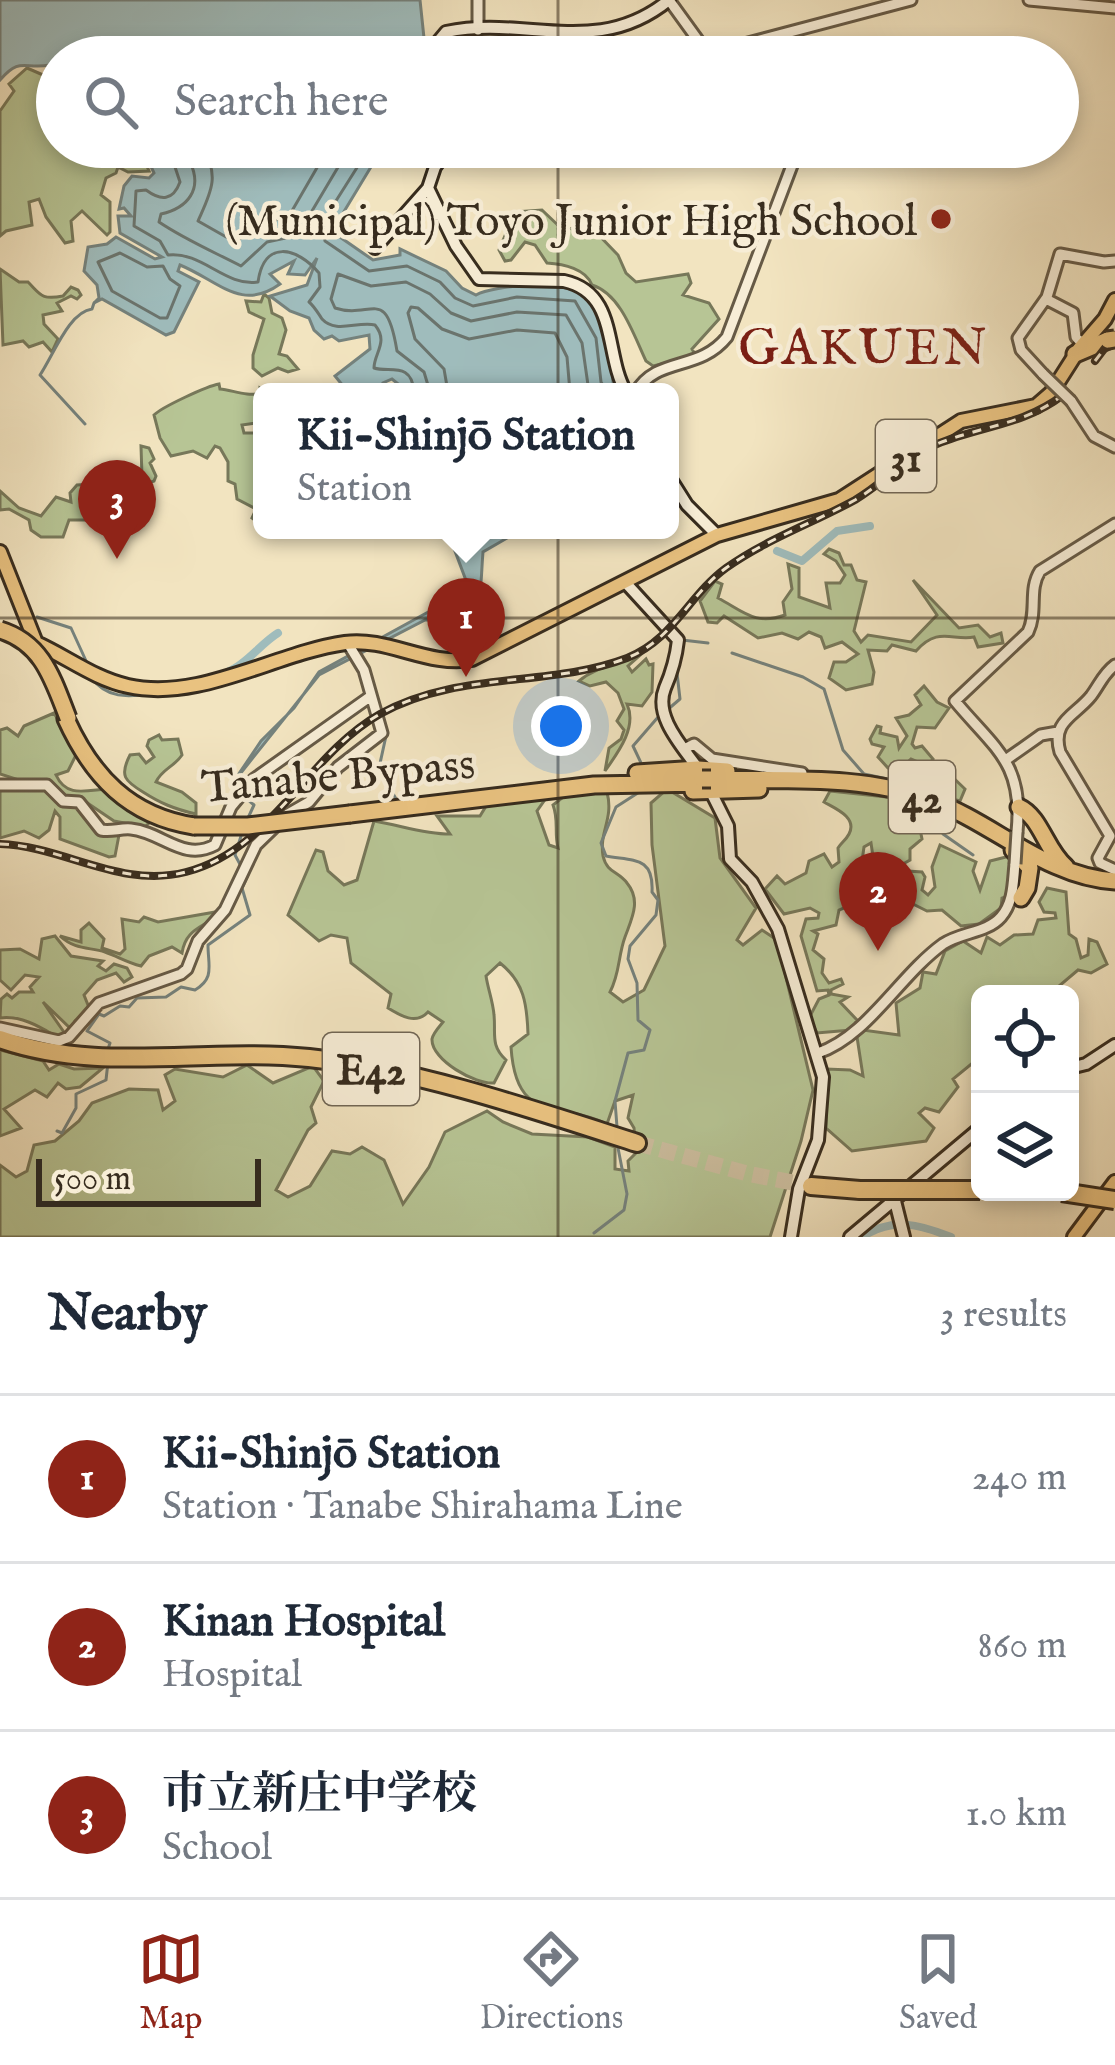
<!DOCTYPE html>
<meta charset="utf-8">
<style>
:root{--surface:#fff;--page:#f2f2f3;--text:#1f2937;--muted:#747a83;--line:#e0e1e3;--accent:#8f2418}
body{margin:0;font-family:"IM FELL English","Noto Serif JP",serif;background:var(--page);color:var(--text)}
.controls{position:absolute;right:36px;bottom:36px;display:grid;overflow:hidden;border-radius:18px;box-shadow:0 6px 18px #0003}
.controls button{width:108px;height:108px;display:grid;place-items:center;padding:0;border:0;border-bottom:3px solid var(--line);background:var(--surface);color:var(--text);font:60px sans-serif}
.scale{position:absolute;left:36px;bottom:30px;width:225px;box-sizing:border-box;padding-left:12px;border:6px solid #372c1e;border-top:0;font-size:33px;line-height:42px;white-space:nowrap;color:#372c1e;-webkit-text-stroke:9px #f7edd6;paint-order:stroke}
.you{position:absolute;left:561px;top:726px;width:42px;height:42px;margin:-30px;border:9px solid #fff;border-radius:50%;background:#1a73e8;box-shadow:0 0 0 18px #1a73e833}
.badge{display:grid;place-items:center;width:78px;height:78px;border-radius:50%;background:var(--accent);color:#fff;font-size:39px;font-weight:700}
.pin{position:absolute;translate:-50% -99px;filter:drop-shadow(0 3px 6px #0008)}
.pin::after{content:'';position:absolute;top:63px;width:42px;height:36px;background:inherit;clip-path:polygon(0 0,100% 0,50% 100%)}
.popup{position:absolute;left:253px;top:383px;width:426px;height:156px;box-sizing:border-box;display:grid;place-content:center;border-radius:18px;background:var(--surface);filter:drop-shadow(0 3px 9px #0005);font-size:39px;white-space:nowrap;color:var(--muted)}
.popup b{font-size:45px;color:var(--text)}
.popup::after{content:'';position:absolute;left:50%;top:100%;margin-left:-24px;border:24px solid transparent;border-top-color:var(--surface)}
.list{margin:0;padding:0;list-style:none}
h2{display:flex;justify-content:space-between;align-items:center;height:156px;margin:0;padding:0 48px;font-size:51px}
h2 small{font-size:39px;font-weight:400;color:var(--muted)}
.list li{display:grid;grid-template-columns:78px 1fr auto;gap:36px;align-items:center;box-sizing:border-box;height:168px;padding:0 48px;border-top:3px solid var(--line)}
.list b{display:block;font-size:45px;white-space:nowrap}
.list p{margin:0;font-size:39px;white-space:nowrap;color:var(--muted)}
.list em{font-size:39px;font-style:normal;color:var(--muted)}
.icon{flex:none;width:66px;height:66px;fill:none;stroke:currentColor;stroke-width:2;stroke-linecap:round;stroke-linejoin:round}
.map{position:relative;flex:none;width:1115px;height:1237px;overflow:hidden}
.search{position:absolute;background:var(--surface);box-shadow:0 6px 18px #0003;left:36px;right:36px;top:36px;height:132px;display:flex;align-items:center;gap:30px;box-sizing:border-box;padding:0 42px;border-radius:66px;color:var(--muted);font-size:45px}
.sheet{height:660px;background:var(--surface)}
nav{display:flex;justify-content:space-around;align-items:center;box-sizing:border-box;height:168px;border-top:3px solid var(--line);background:var(--surface);font-size:33px;color:var(--muted)}
nav a{display:grid;justify-items:center;gap:6px}
nav .on{color:var(--accent)}
.map>svg:first-child{display:block}
.green{fill:#b7c595;stroke:#77785a;stroke-width:3}
.water{fill:#9fbcbc;stroke:#75827d;stroke-width:3}
.lines{fill:none;stroke-linecap:round;stroke-linejoin:round}
.shore{stroke:#6b746d;stroke-width:3}
.stream{stroke:#75827d;stroke-width:3}
.river{stroke:#9fbcbc;stroke-width:8}
.motorway-tunnel{stroke:#cdbfa0;stroke-width:16;stroke-dasharray:16 8;stroke-linecap:butt}
.tertiary-casing{stroke:#665a46;stroke-width:15}
.secondary-casing{stroke:#372c1e;stroke-width:16}
.primary-casing{stroke:#372c1e;stroke-width:18}
.trunk-casing{stroke:#372c1e;stroke-width:21}
.motorway-casing{stroke:#372c1e;stroke-width:22}
.tertiary{stroke:#f7edd6;stroke-width:9}
.secondary{stroke:#f7edd6;stroke-width:10}
.primary{stroke:#e9c280;stroke-width:12}
.trunk{stroke:#e9c280;stroke-width:15}
.motorway{stroke:#e9c280;stroke-width:16}
.rail-casing{stroke:#372c1e;stroke-width:8}
.rail{stroke:#f7edd6;stroke-width:3;stroke-dasharray:9;stroke-linecap:butt}
.tertiary-bridge-casing{stroke:#665a46;stroke-width:15;stroke-linecap:butt}
.trunk-bridge-casing{stroke:#372c1e;stroke-width:21;stroke-linecap:butt}
.motorway-bridge-casing{stroke:#372c1e;stroke-width:22;stroke-linecap:butt}
.tertiary-bridge{stroke:#f7edd6;stroke-width:9}
.trunk-bridge{stroke:#e9c280;stroke-width:15}
.motorway-bridge{stroke:#e9c280;stroke-width:16}
.grid{fill:none;stroke:#372c1e;stroke-width:3;stroke-opacity:0.55}
.poi-dot{fill:#8f2418;stroke:#f7edd6;stroke-width:4.5}
.labels{text-anchor:middle;stroke-width:9;stroke-linejoin:round;paint-order:stroke}
.shield{fill:#f7edd6;stroke:#716655;stroke-width:3}
.shield-label{font-size:42px;font-weight:bold;fill:#372c1e}
.poi-label{font-size:45px;fill:#372c1e;stroke:#f7edd6;text-anchor:end}
.street-label{font-size:45px;fill:#372c1e;stroke:#f7edd6}
.quarter-label{font-size:51px;letter-spacing:3px;fill:#7a1f14;stroke:#f7edd6}
</style>
<div class="map">
<svg width="1115" height="1237" viewBox="0 0 1115 1237">
<rect width="100%" height="100%" fill="#f2e4c0"/>
<filter id="stains"><feTurbulence type="fractalNoise" baseFrequency=".00167" numOctaves="4"/><feColorMatrix values="0 0 0 0 .2 0 0 0 0 .09 0 0 0 0 .02 0 0 0 .5 -.17"/></filter>
<radialGradient id="worn" r=".72"><stop offset=".6" stop-color="#630" stop-opacity="0"/><stop offset="1" stop-color="#630" stop-opacity=".3"/></radialGradient>
<!-- green -->
<path class="green" d="M27,68L57,81V147H102L118,161L134,159L146,164L149,171L128,172L118,167L116,173L106,178L101,195L110,202V232L107,235L82,211L71,221L73,241L65,243L46,217L39,199L29,202L32,225L6,231L0,236V111L14,91L9,84Z
M542,210L563,230L589,225L618,255L626,273L636,282L688,274L691,283L683,295L709,303L719,319L692,349L696,356L653,366L646,361C634,336 621,294 592,285C586,269 564,264 547,263L535,245L525,242L511,260L505,261L499,250L515,212Z
M0,269L19,282H28C41,295 41,300 63,296L71,287L78,290L81,295L77,299L71,296L57,303L62,311L43,315L44,324L58,339L52,352L43,342L29,347L23,341L3,345Z
M264,294L269,298L272,313L282,318L286,330L279,354L287,356L298,369L288,372L278,368L262,376L253,368V355L264,319L249,312L246,301L261,302Z
M219,384L220,389C232,390 248,397 260,393V388L268,392H262V422L242,425L244,433H262V525L252,518L256,509L237,499L235,484L228,481V462L220,448L215,446L207,458L193,451L171,456L160,438L154,415C162,407 207,386 219,384Z
M141,446L149,448L154,459L150,463L156,476L154,481C126,490 103,489 92,520H69L63,537H41L31,530L29,520L9,509L0,510V491L19,508L41,516L56,497L71,502L70,493L77,485L95,484L103,474L142,477Z
M829,549L839,553L844,565H851L857,580L866,582L854,631L861,642L868,635L911,642L937,615L913,580L959,628L978,625L990,637L1001,633L1003,643L978,647L974,637C952,641 938,626 916,651L892,645L887,651L868,650L874,672L872,684L846,690L829,678L834,662H846L858,654L842,642L825,648L821,637L809,632L798,639L782,633L758,638L724,616L717,623L708,622L700,601L715,581L722,584L718,598C743,611 755,626 785,615L783,602L792,589L788,564L799,568V597L830,608L826,583H840L845,575L836,561L824,554Z
M645,651L628,666L632,672L646,659L649,665L653,664L652,692L642,706L627,704C637,726 620,750 605,771L609,748L621,739L624,730L617,721L624,709L618,693L606,682L590,686L579,681C598,665 623,664 645,651Z
M924,686L937,702L949,708L935,728L917,727L912,744L915,748L922,746L933,759L917,778L933,786L940,780L933,771L940,765L965,789L960,801L905,786V774L918,762L911,759L900,769L888,768L878,757L884,747L872,744L870,739L877,726L881,727L880,733L897,737L899,748L907,736L896,718L909,715L921,705L915,695Z
M54,713L77,753L68,771L56,775C66,797 84,791 105,789L150,822L145,827L114,821L80,798L98,832L119,835L115,856L109,857L60,839V817L55,811L49,830L39,838L24,831L0,838V791L9,789L16,779L0,774V730L7,728L18,736L24,726Z
M159,735L162,740L178,739L182,755C174,767 162,769 156,782L182,792L196,803V814C174,809 160,803 143,792C125,781 119,776 130,755L139,754L146,763L154,757L147,746L149,740Z
M667,789L715,818L720,858L756,908L737,940L743,945L762,930L777,940L813,1090L801,1141L770,1237H0V1165L16,1177L27,1171L34,1145L55,1141L79,1121L92,1103L129,1089L158,1090L163,1110L175,1101L165,1075L175,1069L223,1077L247,1065L273,1083L313,1066L324,1081L311,1107L316,1123L308,1130L276,1190L288,1197L310,1186L332,1151L350,1154L362,1147L384,1160L403,1204L429,1167L445,1132L487,1111L503,1122L532,1134L588,1137L615,1147V1169L629,1171L628,1161L636,1153L634,1128L628,1118L633,1095L615,1101L607,1124C558,1100 516,1125 511,1047L528,1034C527,1004 524,982 500,963L486,976C488,989 493,1002 494,1015C496,1034 490,1045 506,1060L494,1083C476,1085 431,1060 432,1039C433,1033 439,1027 443,1022L428,1012C416,1025 401,1016 388,1008L391,994L351,963L347,938L331,935L319,941L288,915L316,850L323,852L328,871L344,885L357,880L374,821C400,825 423,834 450,834L437,816H480L488,803L541,797L544,801L537,811L549,845L558,848C554,832 559,821 553,805L567,794L607,792C614,819 599,831 603,856C607,873 618,871 627,883C642,901 631,920 625,937C618,956 620,973 610,992L623,1002L644,990L665,946L652,845L651,803Z
M830,791L896,798L903,808L917,815L922,839L910,849V860L892,870L922,872L925,877L922,890L928,895L935,887L932,867L940,845L976,862L973,871L980,890L990,861L1010,856L1008,896L1002,898L1001,908L979,924L961,926L942,910L927,911L905,900L902,890L878,891L871,843L864,847L856,903L839,910L836,925L813,931L818,934L813,950L824,959L822,973L829,983L841,979L843,984L831,990V994L848,997L840,1002L857,1020L851,1030L817,1033L809,1018L819,999L829,995L828,990L817,991L801,936L806,919L818,918L819,913L810,908L784,914L765,889L777,876L785,884L806,873L809,861L824,854L832,867L839,862L838,848C841,843 846,840 849,834C858,817 834,808 824,802Z
M1047,888L1066,892L1069,934L1076,939L1081,958L1088,955L1089,939L1097,942L1107,964L1091,973L1078,970L1059,986L1061,994H980V1057L953,1079L958,1087L939,1112L925,1108L919,1113L934,1128L926,1141L852,1151L826,1128L827,1069L850,1070L863,1076L857,1037L863,1030L899,1035L896,1003L920,988L923,972L936,974L945,951L963,941L981,953L987,937L1000,945L1014,935L1033,934L1038,920L1056,918L1055,913L1044,912L1039,902Z
M221,911C207,928 186,926 182,953L172,947L149,956L141,966C126,962 119,957 105,952C89,947 75,950 60,936L81,942V930L89,923L104,939L102,948L120,954L125,949L122,919L139,922L144,917L158,922Z
M55,936L71,956L103,961L98,966L106,971L114,964L127,968L132,977L124,982L116,973L97,980L84,995L90,1010L75,1021L72,1030L43,1002L66,1035L59,1038C43,1029 23,1015 0,1018L1,999L7,994L12,998L19,992H33L30,987L39,977L25,975L11,990L0,980V950L20,949L39,959L42,939Z
M0,1050L43,1061L49,1070L59,1064L74,1069L103,1068L80,1087L66,1089L58,1083L47,1097L35,1090L4,1109L21,1128L0,1136Z"/>
<!-- water -->
<path class="water" d="M0,0H420L424,38L429,45L417,57H57V78L50,65C24,70 21,56 0,80Z
M114,147H383L328,238L334,233L373,260L400,255V249L446,271L462,288L476,295C493,285 571,278 589,299C605,318 610,345 615,369L612,370L613,382L621,392H408L392,379L383,383L384,392H348L335,376L370,349L369,335L339,341L332,336L324,339L314,330L309,318L290,311L270,296L307,285L317,258L305,275L288,274L294,261L270,274L280,284C241,312 219,281 180,265L178,271L199,282L174,332L166,335L102,299L94,303L99,298L97,285L84,271L88,247L107,244L116,237L155,259L162,257L120,233L118,216H131L124,208L119,209L124,186L132,176L149,178L154,173L148,160Z
M447,530H521L483,552C479,601 487,595 441,615L440,620H425L319,675L236,779L239,794L232,784L261,741L294,708L319,672L430,611L468,596L470,591Z"/>
<g class="lines">
<!-- shore -->
<path class="shore" d="M147,147L175,167L180,182C173,201 161,201 146,190L136,191L134,226L160,241L168,255C202,251 225,287 258,282C264,239 297,247 319,273L320,287L309,302C314,306 318,313 322,319C336,334 357,321 375,325C389,342 374,353 374,368C389,373 412,361 414,392
M171,147L190,162C203,189 188,208 161,214L159,222C184,239 212,251 241,266L267,242L304,234L309,216L350,147
M202,147C221,176 210,194 198,221L235,242L262,224L289,216L329,147
M370,147L322,223L325,241L369,271L407,266L440,282L455,298L473,306L517,297L575,301L596,338L601,382L607,392
M120,253L147,267L163,266L170,279L180,286L167,318H160L112,291L98,262Z
M430,392L424,372L397,351C386,284 372,320 335,308L331,299L338,274L371,286L406,282L430,294L451,313L471,321L517,312L566,315L582,343L589,392
M448,392L444,369L415,339L408,313L411,307L418,308L442,329L469,339L517,330L555,333L567,357L570,392"/>
<!-- stream -->
<path class="stream" d="M85,424L40,375C54,354 69,312 92,309L94,303
M37,617L71,628L87,663
M682,640L708,643
M732,653L803,677L824,689L843,750L864,774L897,781
M91,677C107,699 127,697 152,694
M666,711L680,699L677,673
M386,736L379,768L396,799
M642,765L633,746L659,716
M246,798L254,805L248,818
M903,802L906,807L925,815L935,812L943,834L973,855
M242,833L235,855L242,868
M107,1052L110,1043L87,1031L99,1014L104,1016L120,1006L129,1007L137,998L166,997L181,987L195,990C215,978 208,966 208,945L250,915L242,888L248,875
M617,1127L615,1101L628,1053L644,1050L650,1030L638,1020L637,983L628,959L630,946L656,915L658,900L652,892C654,856 633,861 606,856L601,843L616,807L644,789
M57,1131L62,1133L76,1108V1094L106,1080L108,1062
M594,1233L624,1210L627,1194L617,1143"/>
<!-- river -->
<path class="river" d="M777,551L802,561L837,531L870,526
M229,671C246,665 260,644 278,633
M862,1237C892,1217 919,1224 951,1237"/>
<!-- motorway-tunnel -->
<path class="motorway-tunnel" d="M637,1143L749,1174L811,1186"/>
<!-- tertiary casing -->
<g class="tertiary-casing">
<path id="tertiary" d="M669,0L708,54
M1029,0L1115,8
M478,30V0
M695,57L911,0
M1046,299L1073,313L1076,337L1084,346
M1043,374L1021,350L1018,338L1047,297L1060,254L1104,262L1115,261
M636,392C657,356 699,372 727,337L799,147
M1071,401L1094,436L1115,447
M1115,665C1103,674 1100,684 1091,696C1075,716 1051,721 1060,752L1110,836L1098,858L1100,863L1115,870
M684,749L694,744L712,759L802,773
M1007,759L1041,735L1058,732
M0,785H47L63,801L79,802L101,830C112,832 120,828 131,829C162,832 183,862 215,845L231,807L254,779L371,696
M1017,832C1024,763 995,749 955,701L1028,632C1038,611 1028,590 1040,571L1115,524
M0,1028L59,1041L69,1037L99,1003L181,974L187,969L198,941L225,910L256,845L288,814L309,802L338,767L382,733L364,670L347,642
M818,1053C868,1036 899,976 943,944C961,932 987,933 1001,917C1014,902 1013,882 1015,864"/>
</g>
<!-- secondary casing -->
<g class="secondary-casing">
<path id="secondary" d="M441,57L436,44L446,32C526,15 597,59 669,0
M428,188L456,246L479,279L564,281C619,293 604,355 626,392
M428,188L435,167L450,147
M375,248L428,188
M670,478L687,505L717,535
M625,582L678,640C676,658 672,672 665,688C653,717 684,748 699,770
M708,786L728,826L730,859L752,882L778,929L823,1077L818,1140L799,1189L791,1237
M1070,1068L1086,1064L1115,1045
M895,1201L904,1237
M850,1237L980,1128"/>
</g>
<!-- primary casing -->
<g class="primary-casing">
<path id="primary" d="M0,552L36,643C67,657 95,679 128,686C200,702 275,653 345,643C388,637 428,667 472,659L717,535L839,500L961,421L1036,406L1051,393L1079,349L1105,319L1115,300
M1074,1237L1115,1182"/>
</g>
<!-- trunk casing -->
<g class="trunk-casing">
<path id="trunk" d="M1075,354L1108,340
M66,719C92,776 129,816 194,826
M637,773L698,769L727,771
M711,779C784,781 861,774 931,800C994,823 1046,877 1115,881
M693,791L759,789
M1019,807C1041,817 1046,851 1066,867
M350,814L594,785L703,783
M1013,850L1030,868L1027,888L1021,898"/>
</g>
<!-- motorway casing -->
<g class="motorway-casing">
<path id="motorway" d="M0,1039C99,1074 206,1047 309,1058C414,1069 535,1110 637,1143
M811,1186L860,1190"/>
</g>
<!-- tertiary -->
<use href="#tertiary" class="tertiary"/>
<!-- secondary -->
<use href="#secondary" class="secondary"/>
<!-- primary -->
<use href="#primary" class="primary"/>
<!-- trunk -->
<use href="#trunk" class="trunk"/>
<!-- motorway -->
<use href="#motorway" class="motorway"/>
<!-- rail casing -->
<g class="rail-casing">
<path id="rail" d="M1095,361L1115,335
M0,844C64,846 120,889 186,872C272,850 306,756 380,714C460,670 548,688 627,658C673,640 689,595 726,568C765,540 813,523 855,500C884,483 906,457 937,444C981,426 1024,425 1063,395"/>
</g>
<!-- rail -->
<use href="#rail" class="rail"/>
<!-- tertiary-bridge casing -->
<g class="tertiary-bridge-casing">
<path id="tertiary-bridge" d="M1043,374L1071,401
M1015,864L1017,832"/>
</g>
<!-- trunk-bridge casing -->
<g class="trunk-bridge-casing">
<path id="trunk-bridge" d="M1108,340L1115,339
M0,630C43,643 53,680 68,718
M702,779H711
M194,826H248L350,814"/>
</g>
<!-- motorway-bridge casing -->
<g class="motorway-bridge-casing">
<path id="motorway-bridge" d="M860,1190H980
M1062,1192L1115,1200"/>
</g>
<!-- tertiary-bridge -->
<use href="#tertiary-bridge" class="tertiary-bridge"/>
<!-- trunk-bridge -->
<use href="#trunk-bridge" class="trunk-bridge"/>
<!-- motorway-bridge -->
<use href="#motorway-bridge" class="motorway-bridge"/>
</g>
<!-- grid -->
<path class="grid" d="M558,0V57M558,147V1237M0,618H1115"/>
<!-- markers -->
<circle class="poi-dot" cx="941" cy="219" r="12"/>
<g class="labels">
<!-- shield labels -->
<g class="shield">
<rect x="876" y="420" width="60" height="72" rx="9"/>
<rect x="889" y="761" width="66" height="72" rx="9"/>
<rect x="323" y="1033" width="96" height="72" rx="9"/>
</g>
<g class="shield-label">
<text x="906" y="471">31</text>
<text x="922" y="812">42</text>
<text x="371" y="1084">E42</text>
</g>
<!-- poi labels -->
<g class="poi-label">
<text x="917" y="235">(Municipal) Toyo Junior High School</text>
</g>
<!-- street labels -->
<g class="street-label">
<text transform="translate(338 774) rotate(-5)" y="16">Tanabe Bypass</text>
</g>
<!-- quarter labels -->
<g class="quarter-label">
<text x="864" y="364">GAKUEN</text>
</g>
</g>
<rect width="100%" height="100%" filter="url(#stains)"/>
<rect width="100%" height="100%" fill="url(#worn)"/>
</svg>
<div class="controls">
<button><svg class="icon" aria-label="locate" viewBox="0 0 24 24"><circle cx="12" cy="12" r="6"/><path d="M12 2v4M12 18v4M2 12h4M18 12h4"/></svg></button>
<button><svg class="icon" aria-label="layers" viewBox="0 0 24 24"><path d="M12 4l9 5-9 5-9-5zM3 14l9 5 9-5"/></svg></button>
</div>
<div class="scale">500 m</div>
<div class="you"></div>
<div class="pin badge" style="left:466px;top:677px">1</div>
<div class="popup"><b>Kii-Shinjō Station</b>Station</div>
<div class="pin badge" style="left:878px;top:951px">2</div>
<div class="pin badge" style="left:117px;top:559px">3</div>
<div class="search"><svg class="icon" aria-label="search" viewBox="0 0 24 24"><circle cx="10" cy="10" r="6"/><path d="M15 15l6 6"/></svg>Search here</div>
</div>
<section class="sheet">
<h2>Nearby<small>3 results</small></h2>
<ul class="list">
<li><span class="badge">1</span><div><b>Kii-Shinjō Station</b><p>Station · Tanabe Shirahama Line</p></div><em>240 m</em></li>
<li><span class="badge">2</span><div><b>Kinan Hospital</b><p>Hospital</p></div><em>860 m</em></li>
<li><span class="badge">3</span><div><b>市立新庄中学校</b><p>School</p></div><em>1.0 km</em></li>
</ul>
</section>
<nav>
<a class="on"><svg class="icon" aria-label="map" viewBox="0 0 24 24"><path d="M3 6l6-2 6 2 6-2v14l-6 2-6-2-6 2zM9 4v14M15 6v14"/></svg>Map</a>
<a><svg class="icon" aria-label="directions" viewBox="0 0 24 24"><path d="M12 3l9 9-9 9-9-9zM9 14v-3h6M13 9l2 2-2 2"/></svg>Directions</a>
<a><svg class="icon" aria-label="saved" viewBox="0 0 24 24"><path d="M7 4h10v16l-5-4-5 4z"/></svg>Saved</a>
</nav>
